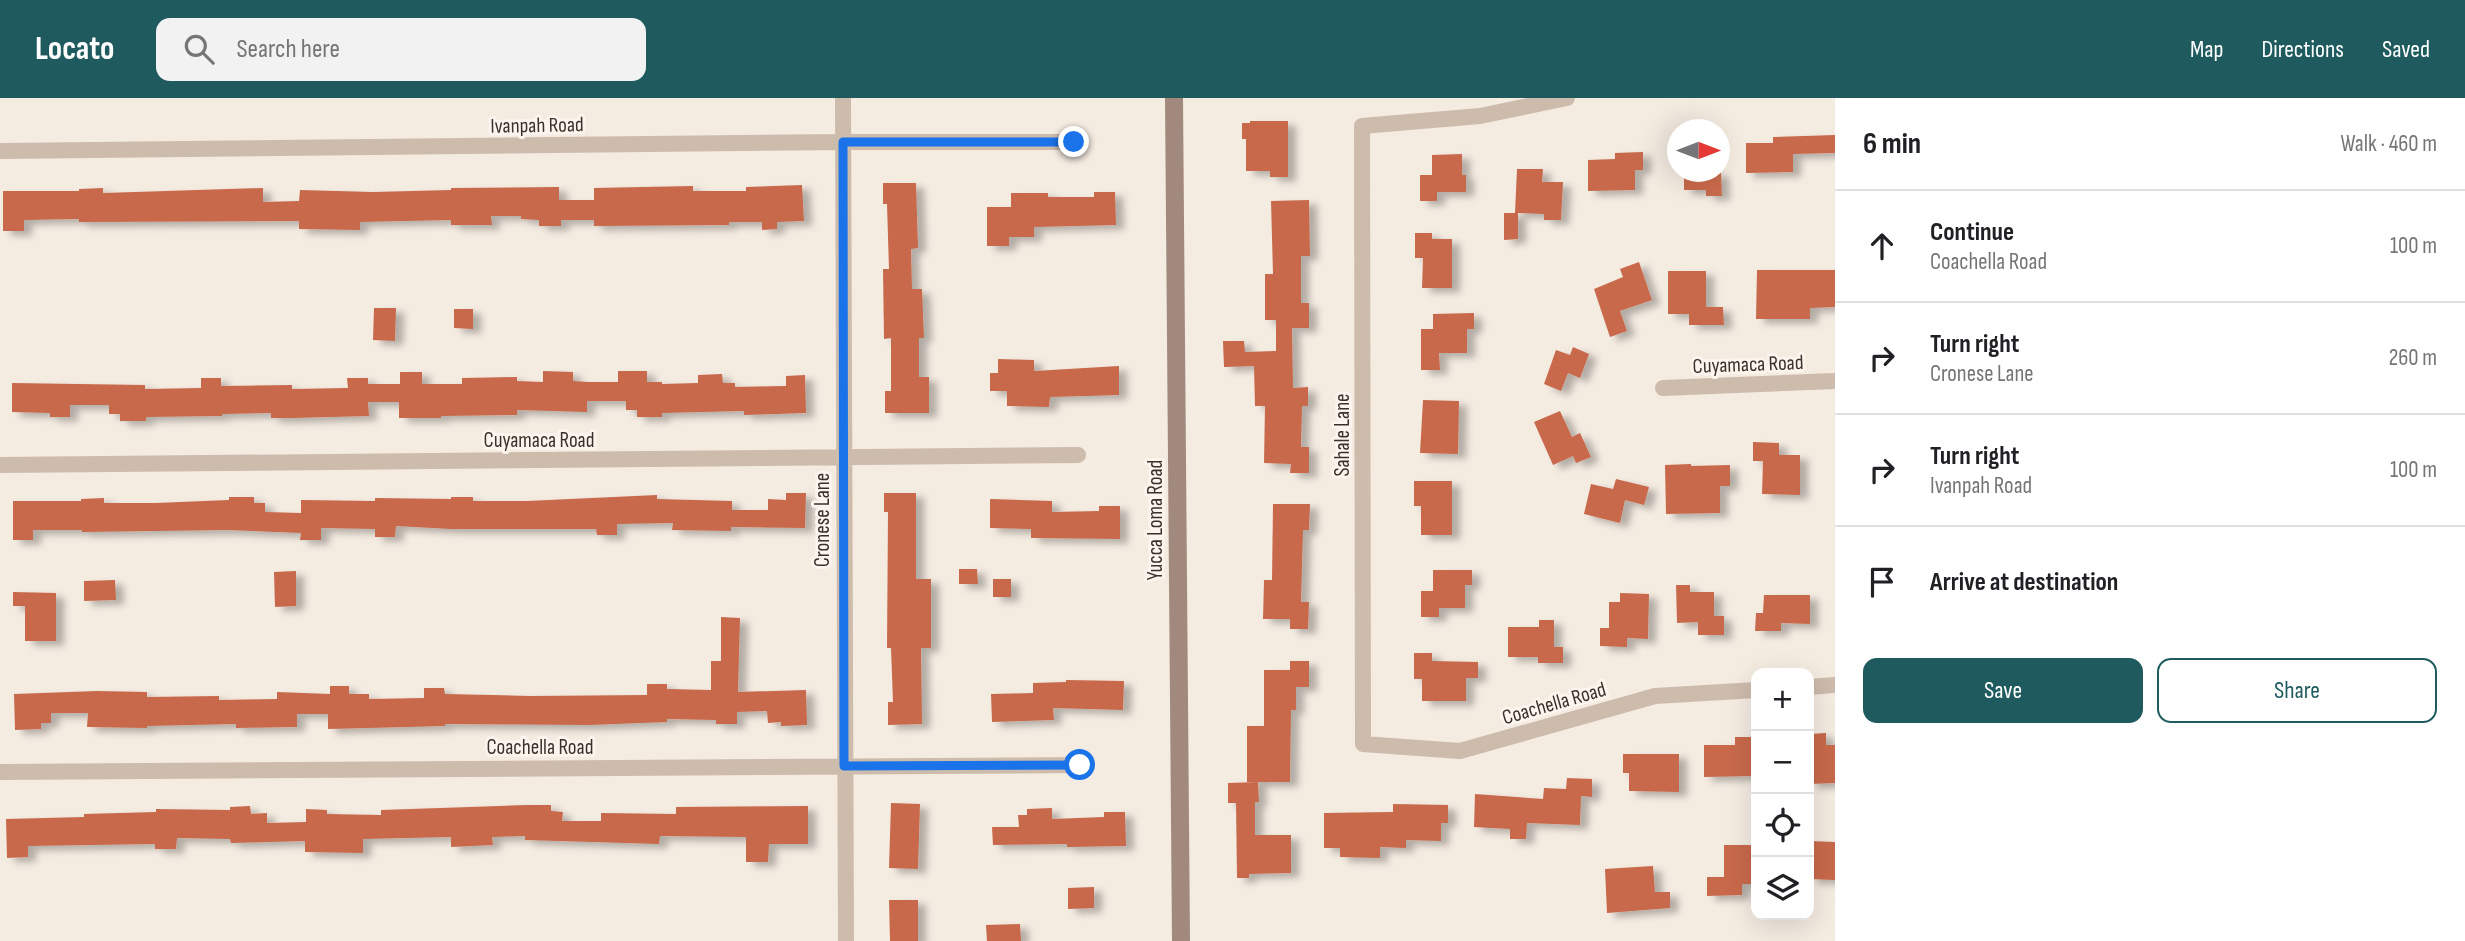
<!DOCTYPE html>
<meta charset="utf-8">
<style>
:root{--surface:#fff;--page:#f2f2f2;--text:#202124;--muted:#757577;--line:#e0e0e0;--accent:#1f5a5e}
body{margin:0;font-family:"Sofia Sans Condensed",sans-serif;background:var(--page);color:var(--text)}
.controls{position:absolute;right:21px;bottom:21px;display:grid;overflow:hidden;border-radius:14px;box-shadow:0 7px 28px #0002}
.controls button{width:63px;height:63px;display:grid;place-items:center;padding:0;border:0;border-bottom:2px solid var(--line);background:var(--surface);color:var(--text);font:35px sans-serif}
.compass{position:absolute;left:1667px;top:21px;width:63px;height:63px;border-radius:50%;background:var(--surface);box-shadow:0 7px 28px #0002;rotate:90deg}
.stop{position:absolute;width:21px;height:21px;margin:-16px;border:5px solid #1a73e8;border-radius:50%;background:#fff}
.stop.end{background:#1a73e8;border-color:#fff;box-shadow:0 2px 7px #0008}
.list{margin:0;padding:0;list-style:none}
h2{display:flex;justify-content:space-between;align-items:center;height:91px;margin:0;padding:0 28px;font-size:30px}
h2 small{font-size:23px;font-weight:400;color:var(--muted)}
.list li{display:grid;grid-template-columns:46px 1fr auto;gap:21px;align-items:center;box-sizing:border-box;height:112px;padding:0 28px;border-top:2px solid var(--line)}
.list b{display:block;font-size:26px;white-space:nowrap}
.list p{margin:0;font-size:23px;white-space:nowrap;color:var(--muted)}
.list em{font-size:23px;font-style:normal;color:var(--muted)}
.actions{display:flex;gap:14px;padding:21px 28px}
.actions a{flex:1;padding:16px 0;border:2px solid var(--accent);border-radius:14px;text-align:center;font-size:24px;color:var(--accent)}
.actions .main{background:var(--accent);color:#fff}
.icon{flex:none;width:38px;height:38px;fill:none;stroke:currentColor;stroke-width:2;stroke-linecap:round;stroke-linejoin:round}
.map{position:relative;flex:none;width:1835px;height:843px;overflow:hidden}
header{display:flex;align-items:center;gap:42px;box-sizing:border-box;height:98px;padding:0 35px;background:var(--accent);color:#fff}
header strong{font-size:33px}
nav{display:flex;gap:38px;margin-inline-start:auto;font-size:24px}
.search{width:490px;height:63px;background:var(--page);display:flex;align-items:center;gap:18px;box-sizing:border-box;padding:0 24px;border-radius:14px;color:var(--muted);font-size:26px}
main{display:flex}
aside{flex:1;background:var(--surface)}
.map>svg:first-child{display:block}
.building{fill:#c8694b;filter:url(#shadow)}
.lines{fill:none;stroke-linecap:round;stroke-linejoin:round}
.street{stroke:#cdbbac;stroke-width:16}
.secondary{stroke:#a18a7d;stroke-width:18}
.route{stroke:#1a73e8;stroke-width:9}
.labels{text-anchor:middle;stroke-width:6;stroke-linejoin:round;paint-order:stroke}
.street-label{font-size:21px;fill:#3b302b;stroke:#fbf5ee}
</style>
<header>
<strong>Locato</strong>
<div class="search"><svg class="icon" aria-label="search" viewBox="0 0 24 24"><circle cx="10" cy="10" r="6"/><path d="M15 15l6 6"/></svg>Search here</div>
<nav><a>Map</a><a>Directions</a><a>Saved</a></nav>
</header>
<main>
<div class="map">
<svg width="1835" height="843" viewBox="0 0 1835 843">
<defs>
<filter id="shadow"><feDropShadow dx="8" dy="4.5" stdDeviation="3.5" flood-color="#0004"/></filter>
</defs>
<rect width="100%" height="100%" fill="#f4ebe1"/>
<!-- building -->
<path class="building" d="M1250,23H1288V79H1270V73H1246V41H1242V25H1250Z
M1835,37V55L1793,56V74L1746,75V45H1773V39Z
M1643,54V72H1635V92L1588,93V62L1615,61V55Z
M1462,56V77H1466V94H1437V103H1420V77H1432V57Z
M1517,71H1543L1542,84H1563L1561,122H1544V116L1518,115V141L1504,142V115H1515Z
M1684,74H1721L1722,98H1706V92H1684Z
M883,85H916L918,150L911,151L912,191H922L924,240H919V279H929V315H885V293H891V240L884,241L883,171H889L887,106H883Z
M802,87L804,123L777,124V131L762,132V124H729V127L594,128V122H561V128H539V122L521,121V118H491L492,127H451V122L360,124V132L299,131V123L79,124V121L24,122V133H3V93H79V91L103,90V95L263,90V104L299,103L300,92L373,94L451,92V90L559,89V102H594V90L693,88V93H746V89Z
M1094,94H1115L1116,127L1034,129V139H1009V148H987V109H1011V95H1048V99H1094Z
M1309,102L1310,158H1301V205H1309V230H1292L1293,290L1308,289V308H1302L1301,349H1309V375H1290L1291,366L1264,365L1265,308H1255L1254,268L1224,269L1223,243H1244L1245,254L1276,253V222H1265V176H1273L1271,103Z
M1415,135H1432V141H1452V190H1422L1423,160H1415Z
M1639,164L1652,202L1620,213L1627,233L1610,239L1594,191L1623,179L1620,171Z
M1757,172H1835V209L1810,210V221H1756Z
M1668,173H1706V209H1723L1724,227H1689V216H1668Z
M374,210H396L395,243L373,242Z
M454,211H473V231L454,230Z
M1474,215V231H1467V255H1439L1440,272H1421V231H1433V216Z
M1573,249L1589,256L1580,280L1568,275L1561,293L1544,286L1556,252L1570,257Z
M998,261L1034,262V273L1119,268V297L1050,299L1049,309L1007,308V293H990V275H998Z
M543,273L573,274V283L588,284H618V273H647V284H662V286L698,285V277L722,276L723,285H735V289L786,288V278L805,277L806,315L744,317V313L662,315V319H637V312H626V303H587V314L517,312V317L441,318V320H399V304H368L369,318L292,320H271V315L222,316V318L146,319V323H120V316H109V307H70V319H50V315L12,314V285L145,287V291L201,290V280H221V288L292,287V291L348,290L347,280H368V286H400V274H422V286H462V280L517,279V283L543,284Z
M1423,302L1459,303L1458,356L1420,355Z
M1560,313L1572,339L1580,335L1591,359L1576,365L1573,358L1553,367L1534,324Z
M1753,344L1779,345V357H1800V397L1762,396L1763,363H1753Z
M1691,366V368L1730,367V388H1720V415L1666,416L1665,367Z
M1616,381L1649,389L1644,407L1625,402L1620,425L1584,416L1591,386L1613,391Z
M1414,383H1452V437H1421V408H1414Z
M786,395H806L805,430L731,429V433L672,432L673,425L617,426V437H597L596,431H451L396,428L395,439H375V431L321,430V442H300L301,435L228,432L82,434V432H33V442H13V403H81V401L104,400V405H156L229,402V399H254V405H265V414L301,415V402L375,403V400L451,401V399H473V403H527L657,397V401L732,403V412H768V401L786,402Z
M884,395H916V481H931V550H921L922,626L888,627V604H893L891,550H887L888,414H884Z
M990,401L1052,403V414L1099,413V408H1120V441L1031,440V431L990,430Z
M1273,406H1310L1309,432H1303L1301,504H1309L1308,531H1290V521H1263L1264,482H1272Z
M959,471H977L978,486H959Z
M1433,472H1472V487H1465V510H1439V519H1421V493H1433Z
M296,473V508L275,509L274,474Z
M993,481H1011V499H993Z
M115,482L116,502L84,503V483Z
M1676,487H1690V494H1714V518H1724V537H1698V524L1677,525Z
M13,494L56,495V543H25V508H13Z
M1620,495L1649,496L1648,541L1627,540V549L1600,548V530H1609V504H1620Z
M1764,497H1810V526L1781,525V533H1755L1756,515H1763Z
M721,519L740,520L738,594L806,592L807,627L781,628V624L768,625L767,613L737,614V626H716V622L667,621V624L589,627L445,626V628L328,631V616H297V629L236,630V626L147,628V630L87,629L88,615H51V625H41V631L15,632L14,596L97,593L147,594V599L219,598V602L277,601V594L330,596V588H349V596H369V601L424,600V590H444L445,596L531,598L647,597V586H667V591L711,592V563H721Z
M1539,522H1554V549H1563V565H1538V559H1508V529H1539Z
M1414,555H1432V563L1478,564V580H1466V603H1422V581H1414Z
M1290,563H1309V589H1296V612H1291L1290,684H1247V628H1264V572H1290Z
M1066,582L1124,583L1123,612L1053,610L1054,622L992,624L991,596L1033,595V585L1066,584Z
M1826,635V647H1835V685L1809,686V636Z
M1735,639H1756V656H1752L1753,678L1704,679V647H1735Z
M1623,656H1679V694L1629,693V675H1623Z
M1567,680L1592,681V699L1581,698L1580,727L1527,725L1526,741H1510V731L1474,729L1475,696L1543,701L1544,690L1566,691Z
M1258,684L1259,704H1255V737H1291V775L1249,776V780H1237L1236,705H1228V685Z
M891,705L920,706L918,771L889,770Z
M1393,706L1448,707V725H1441V743L1406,742V750L1380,749V760L1340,759V750H1324V715L1393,714Z
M526,707H551V713L563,714L562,723H601V715L676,716V709L808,708V746H769L768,764H746V739L660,738L659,746L525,742V738L492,739L493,747L451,749V739L363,741V755L305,754V743L231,745L230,741L177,740L176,751H155V746L28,748V759L7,760L6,721L84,719V716L156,714V711L230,712V709L250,708L251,716L267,715V725L306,724V711L327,712V716L381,717V712Z
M1052,710V721L1104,719V714H1125L1126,748L1067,749V746L993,747L992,729H1019L1018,717H1027V711Z
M1809,743L1835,744V782L1809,781Z
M1724,747H1756V786H1742V797L1707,798V779H1724Z
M1653,768L1655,794H1670V810L1607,815L1605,771Z
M1094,789V810L1068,811V790Z
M889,802H918V843H890Z
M1020,826L1021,843H987L986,827Z"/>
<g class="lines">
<!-- street -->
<path class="street" d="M843,0L846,843
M1567,0L1480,18L1362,28L1363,646L1460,653L1655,598L1756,592
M0,53L843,44H1074
M1663,290L1835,283
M0,367L1078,357
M1809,589L1835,587
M0,674L1080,667"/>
<!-- secondary -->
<path class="secondary" d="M1174,0L1181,843"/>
</g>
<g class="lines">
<!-- route -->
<path class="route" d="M1074,44H843L844,668L1080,667"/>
</g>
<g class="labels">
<!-- street labels -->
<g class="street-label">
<text transform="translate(537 27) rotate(-1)" y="7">Ivanpah Road</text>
<text transform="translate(1748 266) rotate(-2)" y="7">Cuyamaca Road</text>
<text transform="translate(1342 337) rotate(-90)" y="7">Sahale Lane</text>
<text x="539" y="349">Cuyamaca Road</text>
<text transform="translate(822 422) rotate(-90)" y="7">Cronese Lane</text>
<text transform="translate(1155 422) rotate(-90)" y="7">Yucca Loma Road</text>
<text transform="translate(1554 605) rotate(-16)" y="7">Coachella Road</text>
<text x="540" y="656">Coachella Road</text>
</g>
</g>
</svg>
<div class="controls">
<button>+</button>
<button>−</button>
<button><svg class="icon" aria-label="locate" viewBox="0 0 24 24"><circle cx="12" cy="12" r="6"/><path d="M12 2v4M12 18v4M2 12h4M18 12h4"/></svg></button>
<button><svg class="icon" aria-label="layers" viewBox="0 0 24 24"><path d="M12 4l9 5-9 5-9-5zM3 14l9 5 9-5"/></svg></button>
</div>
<svg class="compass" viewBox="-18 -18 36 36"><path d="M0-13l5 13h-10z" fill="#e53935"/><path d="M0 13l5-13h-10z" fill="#757577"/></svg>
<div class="stop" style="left:1080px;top:667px"></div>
<div class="stop end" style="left:1074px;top:44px"></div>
</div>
<aside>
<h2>6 min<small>Walk · 460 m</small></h2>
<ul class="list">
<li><svg class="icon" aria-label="ahead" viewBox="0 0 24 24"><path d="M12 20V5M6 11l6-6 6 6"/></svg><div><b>Continue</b><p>Coachella Road</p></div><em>100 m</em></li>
<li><svg class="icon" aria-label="right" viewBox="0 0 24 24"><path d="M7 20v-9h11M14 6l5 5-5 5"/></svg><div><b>Turn right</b><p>Cronese Lane</p></div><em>260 m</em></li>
<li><svg class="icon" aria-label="right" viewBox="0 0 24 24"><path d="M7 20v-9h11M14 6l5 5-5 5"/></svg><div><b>Turn right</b><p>Ivanpah Road</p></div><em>100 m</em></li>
<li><svg class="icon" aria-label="arrive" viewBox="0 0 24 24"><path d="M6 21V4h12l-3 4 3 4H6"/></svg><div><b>Arrive at destination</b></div></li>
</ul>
<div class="actions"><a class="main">Save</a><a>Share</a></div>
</aside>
</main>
